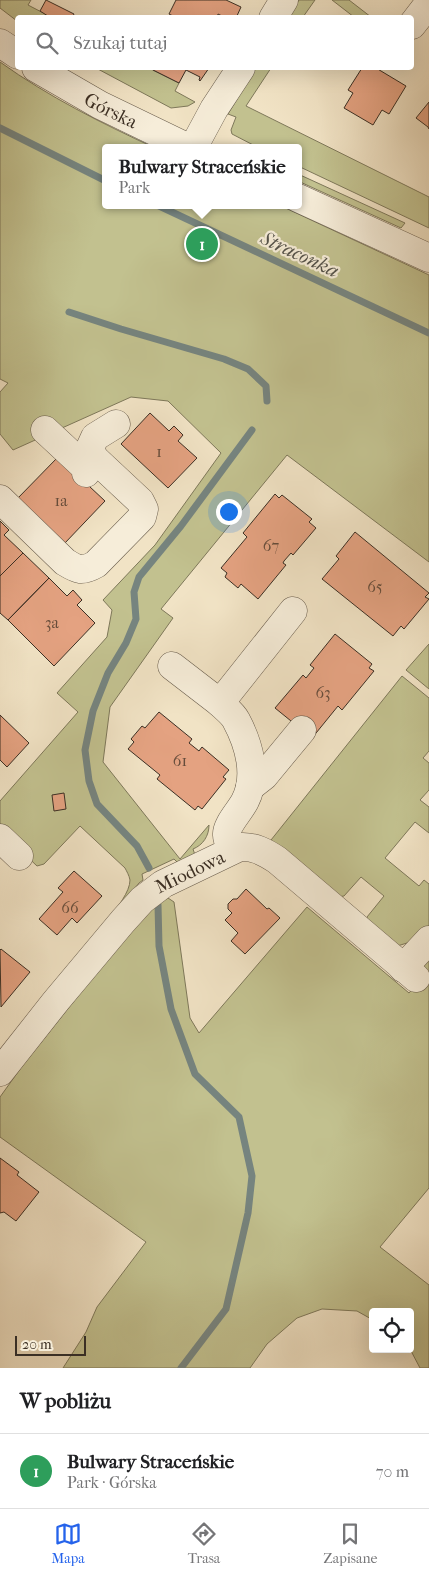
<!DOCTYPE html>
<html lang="pl">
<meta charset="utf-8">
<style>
:root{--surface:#fff;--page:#f6f6f6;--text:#202124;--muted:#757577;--line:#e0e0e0;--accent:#2563eb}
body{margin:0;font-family:"IM FELL French Canon",serif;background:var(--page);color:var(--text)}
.controls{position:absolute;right:15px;bottom:15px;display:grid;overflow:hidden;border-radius:5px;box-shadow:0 5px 20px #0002}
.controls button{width:45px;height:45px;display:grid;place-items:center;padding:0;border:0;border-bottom:1px solid var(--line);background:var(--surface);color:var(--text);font:25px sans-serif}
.scale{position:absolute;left:15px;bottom:12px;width:71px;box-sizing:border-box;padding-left:5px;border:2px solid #3b2f24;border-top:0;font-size:14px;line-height:18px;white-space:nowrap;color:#3b2f24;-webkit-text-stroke:4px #f6edd9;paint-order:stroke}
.you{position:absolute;left:228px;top:511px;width:18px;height:18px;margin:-12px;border:4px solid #fff;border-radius:50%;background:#1a73e8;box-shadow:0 0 0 8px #1a73e833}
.badge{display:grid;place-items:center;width:32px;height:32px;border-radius:50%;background:var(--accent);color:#fff;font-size:16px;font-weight:700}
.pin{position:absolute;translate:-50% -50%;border:2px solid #fff;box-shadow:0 1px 5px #0006}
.popup{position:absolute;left:102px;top:144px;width:200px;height:65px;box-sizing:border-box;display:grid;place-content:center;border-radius:5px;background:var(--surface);filter:drop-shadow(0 1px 4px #0005);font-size:16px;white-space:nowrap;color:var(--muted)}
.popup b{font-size:19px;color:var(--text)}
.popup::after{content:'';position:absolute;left:50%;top:100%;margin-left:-10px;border:10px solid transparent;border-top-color:var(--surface)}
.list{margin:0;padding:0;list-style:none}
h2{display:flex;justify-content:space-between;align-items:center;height:65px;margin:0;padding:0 20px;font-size:21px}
h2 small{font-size:16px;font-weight:400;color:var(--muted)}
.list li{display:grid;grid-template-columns:32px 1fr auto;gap:15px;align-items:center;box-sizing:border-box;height:75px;padding:0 20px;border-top:1px solid var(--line)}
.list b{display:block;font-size:19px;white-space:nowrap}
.list p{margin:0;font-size:16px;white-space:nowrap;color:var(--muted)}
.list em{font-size:16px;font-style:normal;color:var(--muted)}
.icon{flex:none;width:28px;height:28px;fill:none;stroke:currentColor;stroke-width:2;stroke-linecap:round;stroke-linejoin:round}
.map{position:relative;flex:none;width:429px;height:1368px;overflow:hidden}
.search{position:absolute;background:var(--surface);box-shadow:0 5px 20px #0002;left:15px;right:15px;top:15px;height:55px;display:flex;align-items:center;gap:12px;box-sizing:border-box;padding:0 18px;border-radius:5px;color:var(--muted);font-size:19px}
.sheet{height:140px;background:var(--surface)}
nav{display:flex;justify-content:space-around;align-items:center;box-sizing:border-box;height:70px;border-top:1px solid var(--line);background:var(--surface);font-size:14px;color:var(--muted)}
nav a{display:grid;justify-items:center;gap:2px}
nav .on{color:var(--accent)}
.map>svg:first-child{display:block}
.green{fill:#c2c18f;stroke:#7e785a}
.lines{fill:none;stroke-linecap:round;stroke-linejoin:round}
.stream{stroke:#76847f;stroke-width:7}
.building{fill:#e4a281;stroke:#3b2f24}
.minor-casing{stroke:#685c4c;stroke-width:29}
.minor{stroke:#f6edd9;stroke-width:28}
.labels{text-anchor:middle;stroke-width:4.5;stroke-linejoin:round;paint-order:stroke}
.number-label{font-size:16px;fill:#654c3b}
.street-label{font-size:19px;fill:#3b2f24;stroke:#f6edd9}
.water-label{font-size:20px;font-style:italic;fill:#54524a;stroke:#f6edd9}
</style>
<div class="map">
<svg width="429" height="1368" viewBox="0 0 429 1368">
<rect width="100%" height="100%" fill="#f1e3c5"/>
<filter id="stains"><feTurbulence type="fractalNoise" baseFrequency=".004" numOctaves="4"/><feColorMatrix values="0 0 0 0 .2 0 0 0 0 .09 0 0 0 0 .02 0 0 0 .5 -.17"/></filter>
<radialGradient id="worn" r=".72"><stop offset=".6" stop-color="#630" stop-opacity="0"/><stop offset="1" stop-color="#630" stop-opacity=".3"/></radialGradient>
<!-- green -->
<path class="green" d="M0,0H31L28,5L51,17L18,18L17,21L0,8Z
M299,0H315L303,17L287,18Z
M332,0H349L371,17H354Z
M0,62C49,97 101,123 155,148H106V205H279L429,275V562L287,455L161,609L173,618L110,707L103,762L180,859L209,825C209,836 203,845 193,849L195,855L178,863L174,859L142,874L143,880L139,883L111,917C117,907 130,892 130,880C129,875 127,872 125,868L80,826L44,864L37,866L0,831V801L78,712L57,693L107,637L112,610L103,600L155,545L221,453L168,401L131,397L13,450L0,434V392L8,383L0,379Z
M96,68H149L179,83L175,91L195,102L188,106L171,108Z
M256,68H271L246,106L429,197V228L298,166V148H259L232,134L231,130L236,117L228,114Z
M298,174L405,223L401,228L298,181Z
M429,644V689L406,670Z
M402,676L429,698V751L423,758L429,763V790L420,800L429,807V833L415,822L385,858L419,886L424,880L429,884V931L420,939L394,947L368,924L367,917L384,896L361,877L344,896L337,897L271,840Z
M168,898L174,902L190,1018L199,1033L307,907L409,993L425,974L422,963L429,950V1188L380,1247L429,1285V1368H420L410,1349V1312H373V1320L357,1311L322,1309L297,1318L267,1344L250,1368H63L86,1332L97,1307L146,1242L0,1137V1097L23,1065L145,912Z"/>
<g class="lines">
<!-- stream -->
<path class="stream" d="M0,128L106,181
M157,205L429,333
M69,312L121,329L224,359L248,369L266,386L267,401
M149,868L137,846L97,804L89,781L85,750L93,711L108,673L126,643L136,619L134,592L139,577L181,526L252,430
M158,905L159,946L171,1009L195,1074L239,1117L252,1176L248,1213L226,1309L181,1368"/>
</g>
<!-- building -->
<path class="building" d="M46,0L74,14L72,18H51L40,11Z
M176,0H226L241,7L236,18H226L218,14L217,18H177L169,14Z
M154,68H209L200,81L199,80L200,77L186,70L179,83L153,70Z
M362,68H376L406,86L389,114L382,110L373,125L344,108L353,93L348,90Z
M429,102V129L428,127L416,118Z
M150,413L169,431L174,426L183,435L178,441L197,458L168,488L121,444Z
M58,457L105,501L64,544L17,499Z
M275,494L279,498L282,495L312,519L309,522L316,528L293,555L291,553L284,561L283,563L286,565L258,599L241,584L238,588L225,577L227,573L221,568L247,537L243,533Z
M0,521L9,530L4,535L23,553L0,576Z
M355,532L429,593L425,597L429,599L404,629L401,626L393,636L322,579L339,559L336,556Z
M23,553L49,578L8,620L0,613V576Z
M49,578L67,596L73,590L82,600L77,605L95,623L54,666L8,620Z
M335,634L372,664L369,668L374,671L342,710L338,706L312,738L275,708L303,675L306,678L314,668L310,665Z
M159,712L192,739L189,743L199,751L202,747L229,770L223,777L226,779L202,809L198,806L195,810L157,779L160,775L128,749L134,742L131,739L142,726L145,728Z
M0,715L29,743L7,767L0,760Z
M64,793L66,809L54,811L52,795Z
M74,871L102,896L77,923L72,918L57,935L39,919L63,892L58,888Z
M246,889L267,909L269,908L280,918L245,954L231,941L238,933L225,920L232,913L228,909V904L233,899H237Z
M1,949L30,972L1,1007L0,950Z
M0,1158L19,1172L17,1175L39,1192L16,1221L4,1212L0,1213Z"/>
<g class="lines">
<!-- minor casing -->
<g class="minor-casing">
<g id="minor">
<path d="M273,18L284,0"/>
<path d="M412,25L429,3"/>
<path d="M0,43L18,55"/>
<path id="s1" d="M36,68L100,105L189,148"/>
<path d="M193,148L214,109L241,68"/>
<path d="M298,198L429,258"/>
<path d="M45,430L88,470L86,473"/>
<path d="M0,499L65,562C78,570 82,572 96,564L142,517L144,509L140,501L94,458L90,448L95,437L116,424"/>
<path d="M172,666L220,703"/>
<path d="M250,787L264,776L302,730"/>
<path d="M0,838L19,856"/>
<path d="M232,850C230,845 227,840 227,835C226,825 240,811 245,801C258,776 249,744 236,720C233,714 225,708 220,703L293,611"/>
<path d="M403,968L429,940"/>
<path id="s2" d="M0,1072L56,1001L123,921L142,900L163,884L240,847C254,846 265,852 277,860L416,978"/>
</g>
</g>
<!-- minor -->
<use href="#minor" class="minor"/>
</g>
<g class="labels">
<!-- number labels -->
<g class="number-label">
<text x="159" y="457">1</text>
<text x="61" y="506">1a</text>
<text x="271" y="551">67</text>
<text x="375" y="592">65</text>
<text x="52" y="628">3a</text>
<text x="323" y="698">63</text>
<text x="180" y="766">61</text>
<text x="70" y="913">66</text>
</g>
<!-- street labels -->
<g class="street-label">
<text dy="7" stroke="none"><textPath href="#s1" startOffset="86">Górska</textPath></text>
<text dy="7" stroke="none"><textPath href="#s2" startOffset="279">Miodowa</textPath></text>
</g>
<!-- water labels -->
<g class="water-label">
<text transform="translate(300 254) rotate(25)" y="7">Straconka</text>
</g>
</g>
<rect width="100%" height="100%" filter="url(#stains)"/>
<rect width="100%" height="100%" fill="url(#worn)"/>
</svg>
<div class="controls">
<button><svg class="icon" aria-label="locate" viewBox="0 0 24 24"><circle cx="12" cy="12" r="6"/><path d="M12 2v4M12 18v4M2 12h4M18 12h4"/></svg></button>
</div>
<div class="scale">20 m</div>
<div class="you"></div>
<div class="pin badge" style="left:202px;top:244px;background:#2e9e5b">1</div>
<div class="popup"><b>Bulwary Straceńskie</b>Park</div>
<div class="search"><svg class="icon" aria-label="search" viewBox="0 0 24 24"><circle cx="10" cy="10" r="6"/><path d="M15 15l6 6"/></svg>Szukaj tutaj</div>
</div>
<section class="sheet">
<h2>W pobliżu<small></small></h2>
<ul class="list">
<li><span class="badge" style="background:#2e9e5b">1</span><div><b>Bulwary Straceńskie</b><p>Park · Górska</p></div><em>70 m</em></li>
</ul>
</section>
<nav>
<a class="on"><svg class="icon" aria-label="map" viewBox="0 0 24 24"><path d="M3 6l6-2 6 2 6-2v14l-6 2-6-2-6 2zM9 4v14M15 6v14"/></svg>Mapa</a>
<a><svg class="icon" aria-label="directions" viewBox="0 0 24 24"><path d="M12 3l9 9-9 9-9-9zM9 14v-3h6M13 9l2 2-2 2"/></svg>Trasa</a>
<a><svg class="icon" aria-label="saved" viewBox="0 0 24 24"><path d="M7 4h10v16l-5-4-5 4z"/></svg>Zapisane</a>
</nav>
